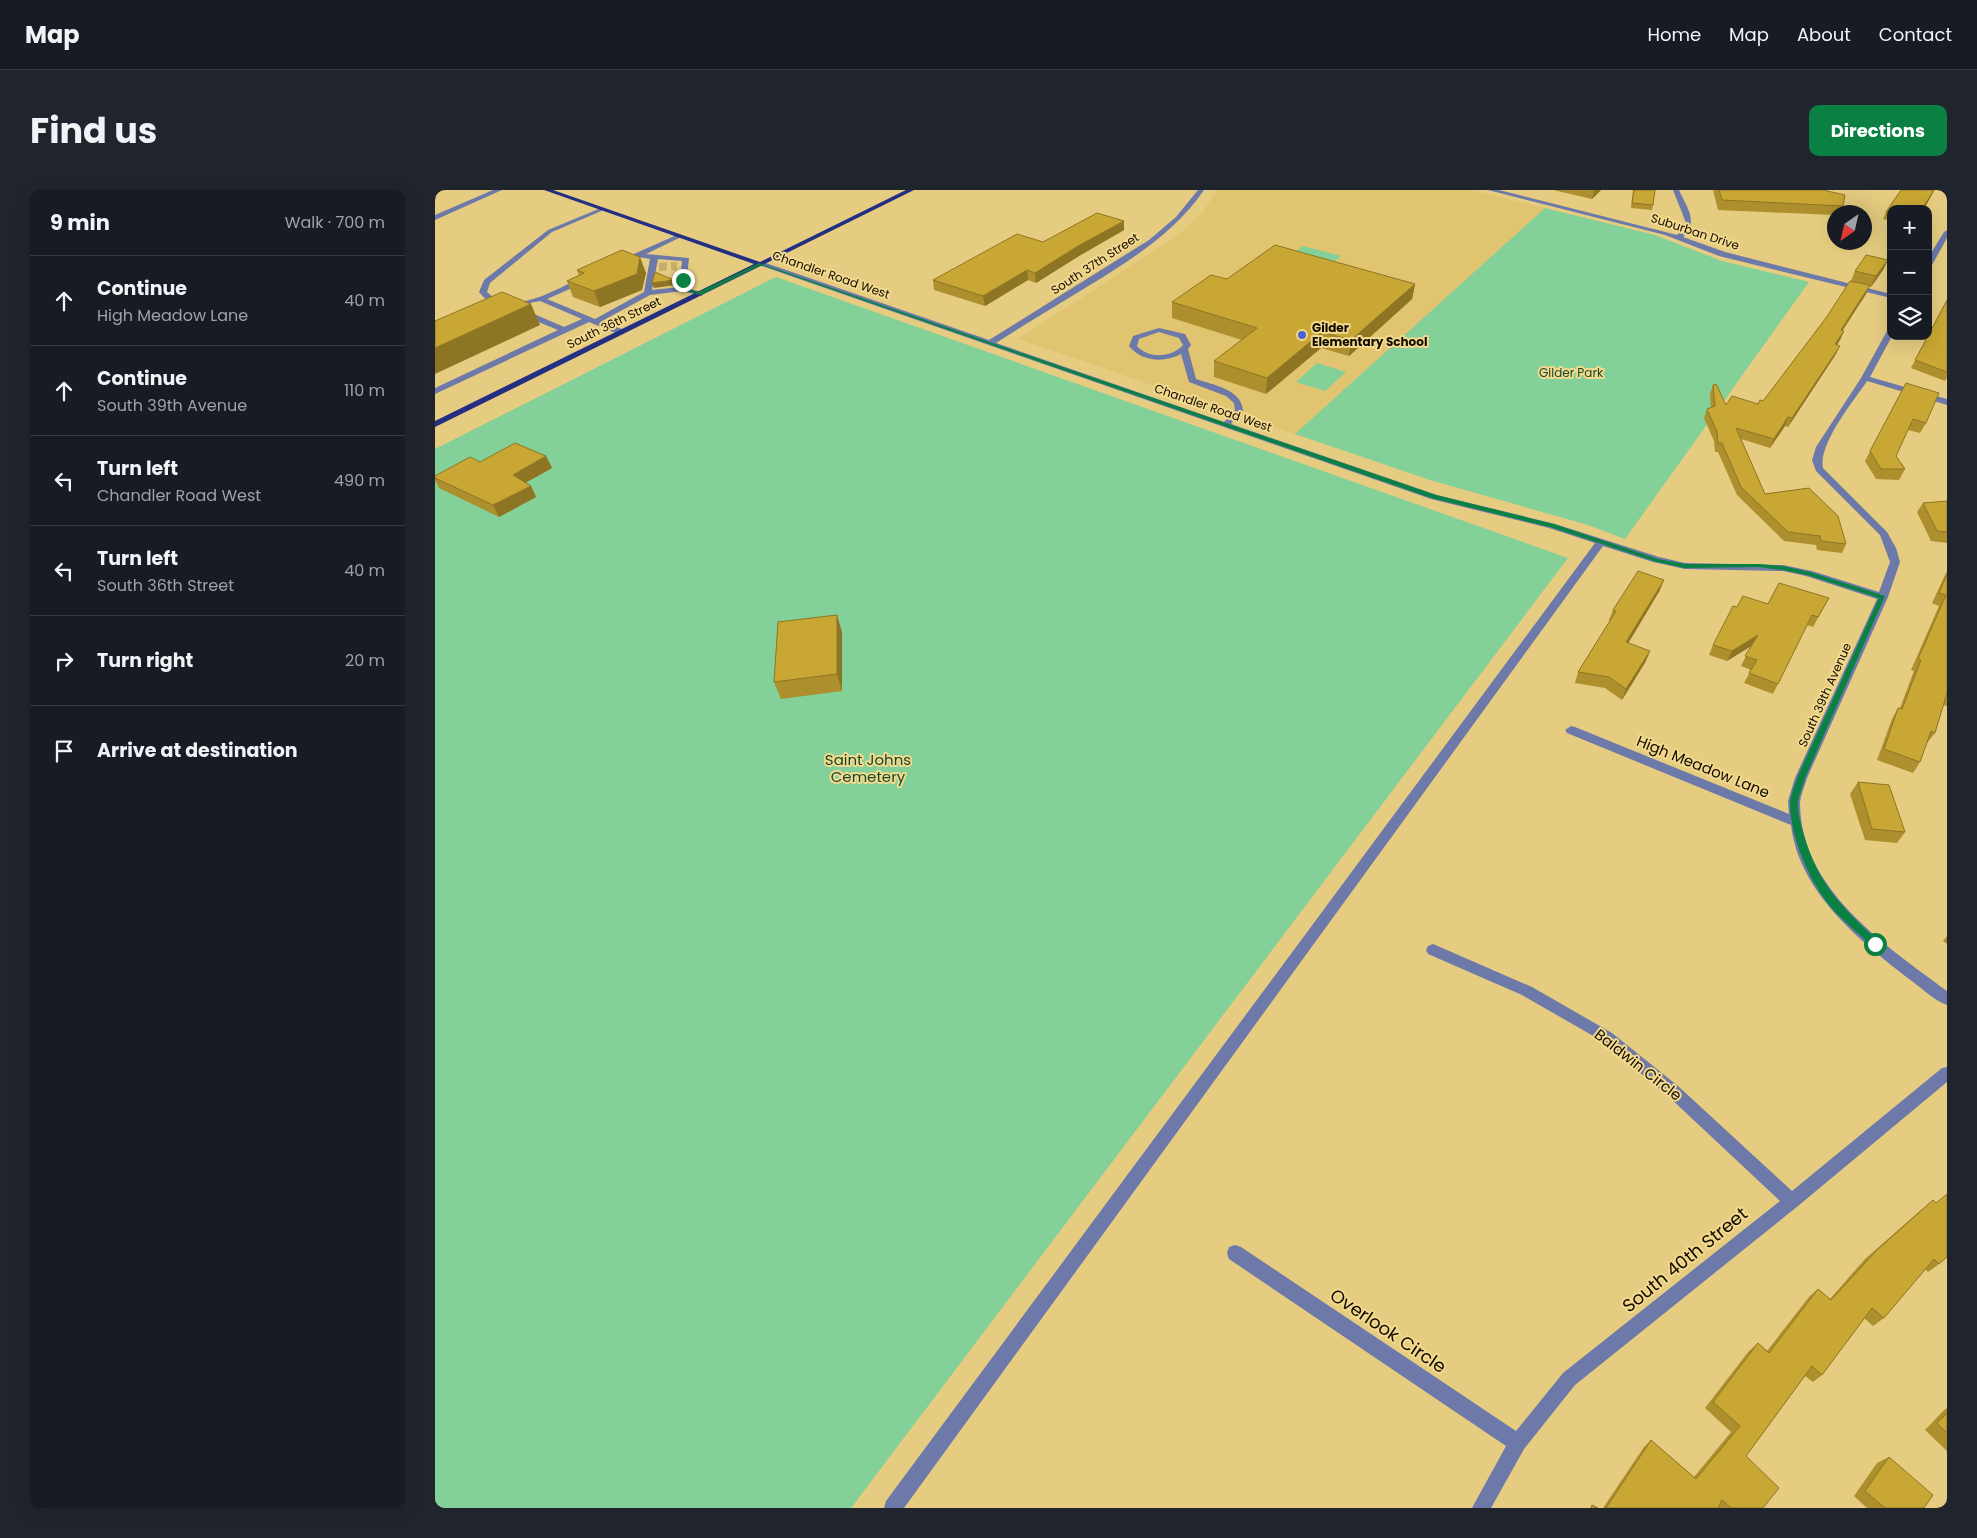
<!DOCTYPE html>
<meta charset="utf-8">
<style>
:root{--surface:#171b24;--page:#20242c;--text:#f1f3f6;--muted:#9ea1a6;--line:#363941;--accent:#0b8043}
body{margin:0;font-family:Poppins,sans-serif;background:var(--page);color:var(--text)}
.controls{position:absolute;right:15px;top:15px;display:grid;overflow:hidden;border-radius:10px;box-shadow:0 5px 20px #0002}
.controls button{width:45px;height:45px;display:grid;place-items:center;padding:0;border:0;border-bottom:1px solid var(--line);background:var(--surface);color:var(--text);font:25px sans-serif}
.compass{position:absolute;left:1392px;top:15px;width:45px;height:45px;border-radius:50%;background:var(--surface);box-shadow:0 5px 20px #0002;rotate:214deg}
.stop{position:absolute;width:15px;height:15px;margin:-11px;border:4px solid #0b8043;border-radius:50%;background:#fff}
.stop.end{background:#0b8043;border-color:#fff;box-shadow:0 1px 5px #0008}
.list{margin:0;padding:0;list-style:none}
h2{display:flex;justify-content:space-between;align-items:center;height:65px;margin:0;padding:0 20px;font-size:21px}
h2 small{font-size:16px;font-weight:400;color:var(--muted)}
.list li{display:grid;grid-template-columns:32px 1fr auto;gap:15px;align-items:center;box-sizing:border-box;height:90px;padding:0 20px;border-top:1px solid var(--line)}
.list b{display:block;font-size:19px;white-space:nowrap}
.list p{margin:0;font-size:16px;white-space:nowrap;color:var(--muted)}
.list em{font-size:16px;font-style:normal;color:var(--muted)}
.icon{flex:none;width:28px;height:28px;fill:none;stroke:currentColor;stroke-width:2;stroke-linecap:round;stroke-linejoin:round}
.map{position:relative;flex:none;width:1512px;height:1318px;overflow:hidden;border-radius:10px}
header{display:flex;align-items:center;gap:30px;box-sizing:border-box;height:70px;padding:0 25px;background:var(--surface);border-bottom:1px solid var(--line)}
header strong{font-size:24px}
nav{display:flex;gap:28px;margin-inline-start:auto;font-size:18px}
.intro{display:flex;align-items:center;justify-content:space-between;box-sizing:border-box;height:120px;padding:0 30px}
h1{margin:0;font-size:35px}
.button{padding:12px 22px;border-radius:10px;background:var(--accent);color:#fff;font-size:18px;font-weight:700}
main{display:flex;gap:30px;padding:0 30px}
aside{flex:1;background:var(--surface);border-radius:10px;box-shadow:0 5px 20px #0002}
.map>svg:first-child{display:block}
.built{fill:#e0c470}
.green{fill:#83d098}
.lines{fill:none;stroke-linecap:round;stroke-linejoin:round}
.minor-tunnel{stroke:#c5af6d;stroke-width:8;stroke-dasharray:8 4;stroke-linecap:butt}
.minor{fill:#6c79a9;fill-rule:evenodd}
.major{fill:#242e83;fill-rule:evenodd}
.wall{fill:#ad902d}
.shaded-wall{fill:#8d7524}
.building{fill:#c9a734;stroke:#8d7524}
.route{fill:#0b8043}
.poi-dot{fill:#4e62d8;stroke:#f2d98d;stroke-width:2}
.labels{text-anchor:middle;stroke-width:4;stroke-linejoin:round;paint-order:stroke}
.far-street-label{font-size:12px;fill:#120b00;stroke:#f2d98d}
.far-poi-label{font-size:12px;font-weight:bold;fill:#120b00;stroke:#f2d98d;text-anchor:start}
.far-park-label{font-size:12px;fill:#154827;stroke:#f2d98d}
.park-label{font-size:15px;fill:#154827;stroke:#f2d98d}
.street-label{font-size:15px;fill:#120b00;stroke:#f2d98d}
.near-street-label{font-size:18px;fill:#120b00;stroke:#f2d98d}
</style>
<header>
<strong>Map</strong>
<nav><a>Home</a><a>Map</a><a>About</a><a>Contact</a></nav>
</header>
<div class="intro"><h1>Find us</h1><a class="button">Directions</a></div>
<main>
<aside>
<h2>9 min<small>Walk · 700 m</small></h2>
<ul class="list">
<li><svg class="icon" aria-label="ahead" viewBox="0 0 24 24"><path d="M12 20V5M6 11l6-6 6 6"/></svg><div><b>Continue</b><p>High Meadow Lane</p></div><em>40 m</em></li>
<li><svg class="icon" aria-label="ahead" viewBox="0 0 24 24"><path d="M12 20V5M6 11l6-6 6 6"/></svg><div><b>Continue</b><p>South 39th Avenue</p></div><em>110 m</em></li>
<li><svg class="icon" aria-label="left" viewBox="0 0 24 24"><path d="M17 20v-9H6M10 6l-5 5 5 5"/></svg><div><b>Turn left</b><p>Chandler Road West</p></div><em>490 m</em></li>
<li><svg class="icon" aria-label="left" viewBox="0 0 24 24"><path d="M17 20v-9H6M10 6l-5 5 5 5"/></svg><div><b>Turn left</b><p>South 36th Street</p></div><em>40 m</em></li>
<li><svg class="icon" aria-label="right" viewBox="0 0 24 24"><path d="M7 20v-9h11M14 6l5 5-5 5"/></svg><div><b>Turn right</b></div><em>20 m</em></li>
<li><svg class="icon" aria-label="arrive" viewBox="0 0 24 24"><path d="M6 21V4h12l-3 4 3 4H6"/></svg><div><b>Arrive at destination</b></div></li>
</ul>
</aside>
<div class="map">
<svg width="1512" height="1318" viewBox="0 0 1512 1318">
<rect width="100%" height="100%" fill="#e5cc80"/>
<!-- built -->
<path class="built" d="M782,0H1036L1110,18L860,244L583,149L745,44L768,22Z"/>
<!-- green -->
<path class="green" d="M1110,18L1220,45L1287,71L1374,92L1190,349L1153,335L995,290L860,244Z
M868,56L906,66L889,80L851,69Z
M341,87L1133,368L416,1318H0V259Z
M882,173L911,182L890,201L861,192Z"/>
<g class="lines">
<!-- minor-tunnel -->
<path class="minor-tunnel" d="M224,77L242,76"/>
<!-- minor -->
<path class="minor" d="M58,0H67L0,30V25Z
M763,0H769C740,42 699,68 655,95C624,114 592,133 561,153L789,232L800,220L799,213L791,206L754,192L746,164C729,173 707,172 694,156L698,146L724,138L750,144L756,155L753,159L761,189C778,195 806,199 808,220L796,234L1002,305L1120,334L1224,367L1250,373L1348,375L1377,381L1444,402L1455,372L1445,345L1381,281L1377,270L1381,257L1426,188L1452,141L1456,139L1457,146L1435,187L1512,209V215L1432,191C1418,212 1383,254 1388,278L1452,342L1461,358L1465,372L1453,407L1372,588C1370,596 1365,605 1365,614C1366,700 1450,755 1512,801V815C1498,810 1486,797 1474,789C1424,750 1364,702 1356,635L1132,543L1130,540L1136,536L1140,537L1354,624L1353,611L1360,588L1442,409L1371,386L1348,381L1250,379L1218,372L1168,356L469,1318H449L451,1311L1160,353L1114,338L996,309L321,74L328,72L554,150L714,50L741,27ZM724,142L744,148L748,155C736,168 714,169 702,156L704,149Z
M1053,0H1064L1242,45L1249,38L1251,33L1238,0H1244C1252,18 1264,31 1248,47L1290,62L1456,104V108L1284,66L1230,45Z
M166,18L171,19L117,42L55,93L52,102C77,127 120,100 147,87H153V91L112,109L160,129L209,102L215,69L204,67L186,75L182,73L183,71L244,44L247,46L246,47L211,64L254,68L251,98L267,102V106L247,101L215,105L167,131L189,140V144H183L154,132L0,204V198L123,140L84,124V120H90L129,137L147,129L105,111L73,117L65,116L52,111L44,102L49,90L113,40ZM223,69L247,71L244,97L217,100Z
M1512,40V48L1497,75L1493,77V68L1509,42Z
M998,754L1097,797L1177,843L1243,896L1357,1001L1507,878L1512,877V892L1363,1016L1140,1195L1089,1259L1056,1318H1037L1071,1256L794,1069L792,1063L794,1057L800,1055L806,1057L1081,1241L1128,1183L1345,1011L1233,906L1167,851L1087,805L993,764L991,760L993,756Z"/>
<!-- major -->
<path class="major" d="M109,0H118L325,72L471,0H479L0,237V231L319,74Z"/>
</g>
<!-- wall -->
<path class="wall" d="M1118,0H1166L1157,9Z
M1198,0H1220L1218,15L1217,20L1196,18Z
M1278,0H1388L1408,16L1405,22H1400V25L1283,20Z
M1466,0H1499L1489,19H1456V31L1448,29L1451,22Z
M689,31V40L644,66L601,93L593,90L550,116L499,100L498,90L608,52Z
M1453,70L1448,80L1436,97H1434L1431,104L1407,141H1409L1405,150L1402,155L1401,164L1353,237L1350,236L1335,258L1306,249L1330,304L1411,354L1407,363L1382,360L1381,355L1349,351L1302,305L1283,262H1280L1279,251L1269,228L1272,219L1276,217L1275,204L1278,195L1291,215L1323,214L1328,211L1391,128L1416,91L1420,81Z
M142,80L211,83L207,100L165,117L138,107L132,91L144,85Z
M792,89L980,94L977,109L914,166L886,158L831,204L779,187V171L807,150L737,128V112Z
M1512,110V188L1510,191L1476,178Z
M1471,193L1491,233L1485,243L1473,240L1461,266L1470,279L1464,290L1441,289L1430,271Z
M111,266L117,278L90,293L96,296L101,307L64,327L4,298L0,290V286L45,272Z
M1512,311V353L1496,351L1482,322L1488,313Z
M1512,381V516L1508,515L1500,543L1492,553L1485,572L1478,583L1442,570L1457,529L1463,518H1465L1479,481L1476,480L1504,416L1497,413Z
M1225,400L1193,453L1211,471L1187,510L1170,498L1140,493L1143,482L1175,431L1174,430L1178,420Z
M1394,408L1378,437L1372,435L1338,504L1309,493L1316,480L1306,476L1316,456L1292,471L1274,465L1278,455L1302,417Z
M407,442V501L346,509L339,492Z
M1423,592L1470,642L1462,653L1430,650L1415,604Z
M1512,746V754L1508,751Z
M1487,1019L1504,1074L1493,1082L1490,1079L1449,1128L1438,1136L1429,1128L1387,1185L1378,1192L1370,1186L1311,1266L1328,1318H1168L1209,1257L1216,1250L1259,1287L1296,1242L1270,1218L1314,1161L1323,1153L1332,1161L1374,1107L1383,1099L1395,1109L1430,1069Z
M1512,1218V1261L1490,1240L1509,1220Z
M1454,1267L1489,1318H1432L1419,1306L1442,1273Z"/>
<!-- shaded-wall -->
<path class="shaded-wall" d="M1160,0H1166L1157,9L1159,1Z
M1499,0L1498,3L1489,19H1487Z
M689,31V40L644,66L601,93L600,83L643,56Z
M205,67L211,83L207,100L165,117L159,101Z
M1453,70L1448,80L1436,97L1441,86Z
M592,80L593,90L550,116L548,106Z
M239,90L241,95L219,98L217,93Z
M980,94L977,109L914,166L916,150Z
M1435,95L1431,104L1402,149L1406,140Z
M96,114L105,135L0,184V158Z
M1409,141L1405,150L1396,163L1400,154Z
M887,142L886,158L831,204L832,188Z
M1405,156L1401,164L1353,237L1357,228Z
M1353,227L1350,236L1335,258L1339,249Z
M111,266L117,278L83,297L78,285Z
M96,296L101,307L64,327L58,315Z
M1229,390L1225,400L1188,462L1191,452Z
M402,425L407,442V501L402,484Z
M1323,445L1318,455L1292,471L1297,461Z
M1215,461L1211,471L1187,510L1191,499Z"/>
<!-- building -->
<path class="building" d="M1199,0H1220L1218,15L1197,13Z
M1284,0H1388L1410,5L1408,16L1287,10Z
M1466,0H1499L1487,19H1456V23L1451,22Z
M662,23L689,31L643,56L600,83L592,80L548,106L498,90L582,44L608,52Z
M840,55L980,94L916,150L887,142L832,188L779,171L822,138L737,112L776,85L792,89Z
M187,60L205,67L202,84L159,101L132,91L149,83L142,80Z
M1431,65L1453,70L1441,86L1420,81Z
M220,82L239,90L217,93Z
M1415,91L1435,95L1406,140L1409,141L1400,154L1405,156L1357,228L1353,227L1339,249L1301,238L1330,304L1374,298L1403,326L1411,354L1386,351L1385,346L1353,342L1306,297L1287,253H1283L1282,242L1272,219L1280,216L1278,195L1281,194L1291,215L1297,206L1323,214L1325,210L1328,211L1391,128Z
M67,102L96,114L0,158V131Z
M1512,110V182L1480,170L1493,146Z
M1471,193L1504,203L1491,233L1478,229L1461,266L1470,279H1446L1435,261Z
M80,253L111,266L78,285L96,296L58,315L0,288V286L35,267L45,272Z
M1512,311V342L1502,341L1488,313Z
M1203,381L1229,390L1191,452L1215,461L1191,499L1174,487L1143,482L1181,421L1178,420Z
M1512,384V503L1500,543L1496,541L1485,572L1449,559L1463,518L1467,519L1486,470L1483,469L1511,405L1504,403Z
M1344,393L1394,408L1383,427L1377,425L1343,494L1314,483L1322,470L1310,466L1323,445L1297,461L1278,455L1298,416L1302,417L1308,406L1333,414Z
M402,425V484L339,492L343,432Z
M1423,592L1454,595L1470,642L1437,639Z
M1512,1004V1067L1504,1074L1499,1069L1449,1128L1437,1118L1387,1185L1377,1176L1311,1266L1344,1298L1328,1318H1296L1287,1310L1283,1318H1171L1216,1250L1261,1289L1305,1236L1278,1212L1323,1153L1334,1163L1383,1099L1396,1110L1441,1061L1498,1010L1501,1013Z
M1512,1223V1243L1502,1233Z
M1454,1267L1498,1305L1489,1318H1450L1430,1301Z
M1157,1315L1163,1318H1156Z"/>
<!-- route -->
<path class="route" d="M324,73L1001,305L1119,334L1223,369L1250,374H1324L1348,376L1375,382L1450,406L1370,588C1368,595 1365,603 1363,611C1362,621 1366,635 1369,645C1383,694 1407,717 1443,751V756H1437C1425,745 1412,734 1400,722C1376,695 1356,651 1355,614C1355,606 1360,596 1362,588L1444,408L1372,385L1348,380L1324,377L1250,378L1222,372L1115,337L996,308L326,75L266,105L245,99L247,89L251,90L250,98L264,102Z"/>
<!-- markers -->
<circle class="poi-dot" cx="867" cy="145" r="5"/>
<g class="labels">
<!-- far-street labels -->
<g class="far-street-label">
<text transform="translate(1260 42) rotate(18)" y="4">Suburban Drive</text>
<text transform="translate(660 74) rotate(-33)" y="4">South 37th Street</text>
<text transform="translate(396 85) rotate(19)" y="4">Chandler Road West</text>
<text transform="translate(179 133) rotate(-26)" y="4">South 36th Street</text>
<text transform="translate(778 218) rotate(19)" y="4">Chandler Road West</text>
<text transform="translate(1390 505) rotate(-66)" y="4">South 39th Avenue</text>
</g>
<!-- far-poi labels -->
<g class="far-poi-label">
<text x="877" y="142">Gilder<tspan x="877" dy="14">Elementary School</tspan></text>
</g>
<!-- far-park labels -->
<g class="far-park-label">
<text x="1136" y="187">Gilder Park</text>
</g>
<!-- park labels -->
<g class="park-label">
<text x="433" y="575">Saint Johns<tspan x="433" dy="17">Cemetery</tspan></text>
</g>
<!-- street labels -->
<g class="street-label">
<text transform="translate(1268 577) rotate(22)" y="5">High Meadow Lane</text>
<text transform="translate(1203 875) rotate(38)" y="5">Baldwin Circle</text>
</g>
<!-- near-street labels -->
<g class="near-street-label">
<text transform="translate(1250 1070) rotate(-39)" y="6">South 40th Street</text>
<text transform="translate(953 1141) rotate(34)" y="6">Overlook Circle</text>
</g>
</g>
</svg>
<div class="controls">
<button>+</button>
<button>−</button>
<button><svg class="icon" aria-label="layers" viewBox="0 0 24 24"><path d="M12 4l9 5-9 5-9-5zM3 14l9 5 9-5"/></svg></button>
</div>
<svg class="compass" viewBox="-18 -18 36 36"><path d="M0-13l5 13h-10z" fill="#e53935"/><path d="M0 13l5-13h-10z" fill="#9ea1a6"/></svg>
<div class="stop" style="left:1440px;top:754px"></div>
<div class="stop end" style="left:248px;top:90px"></div>
</div>
</main>
